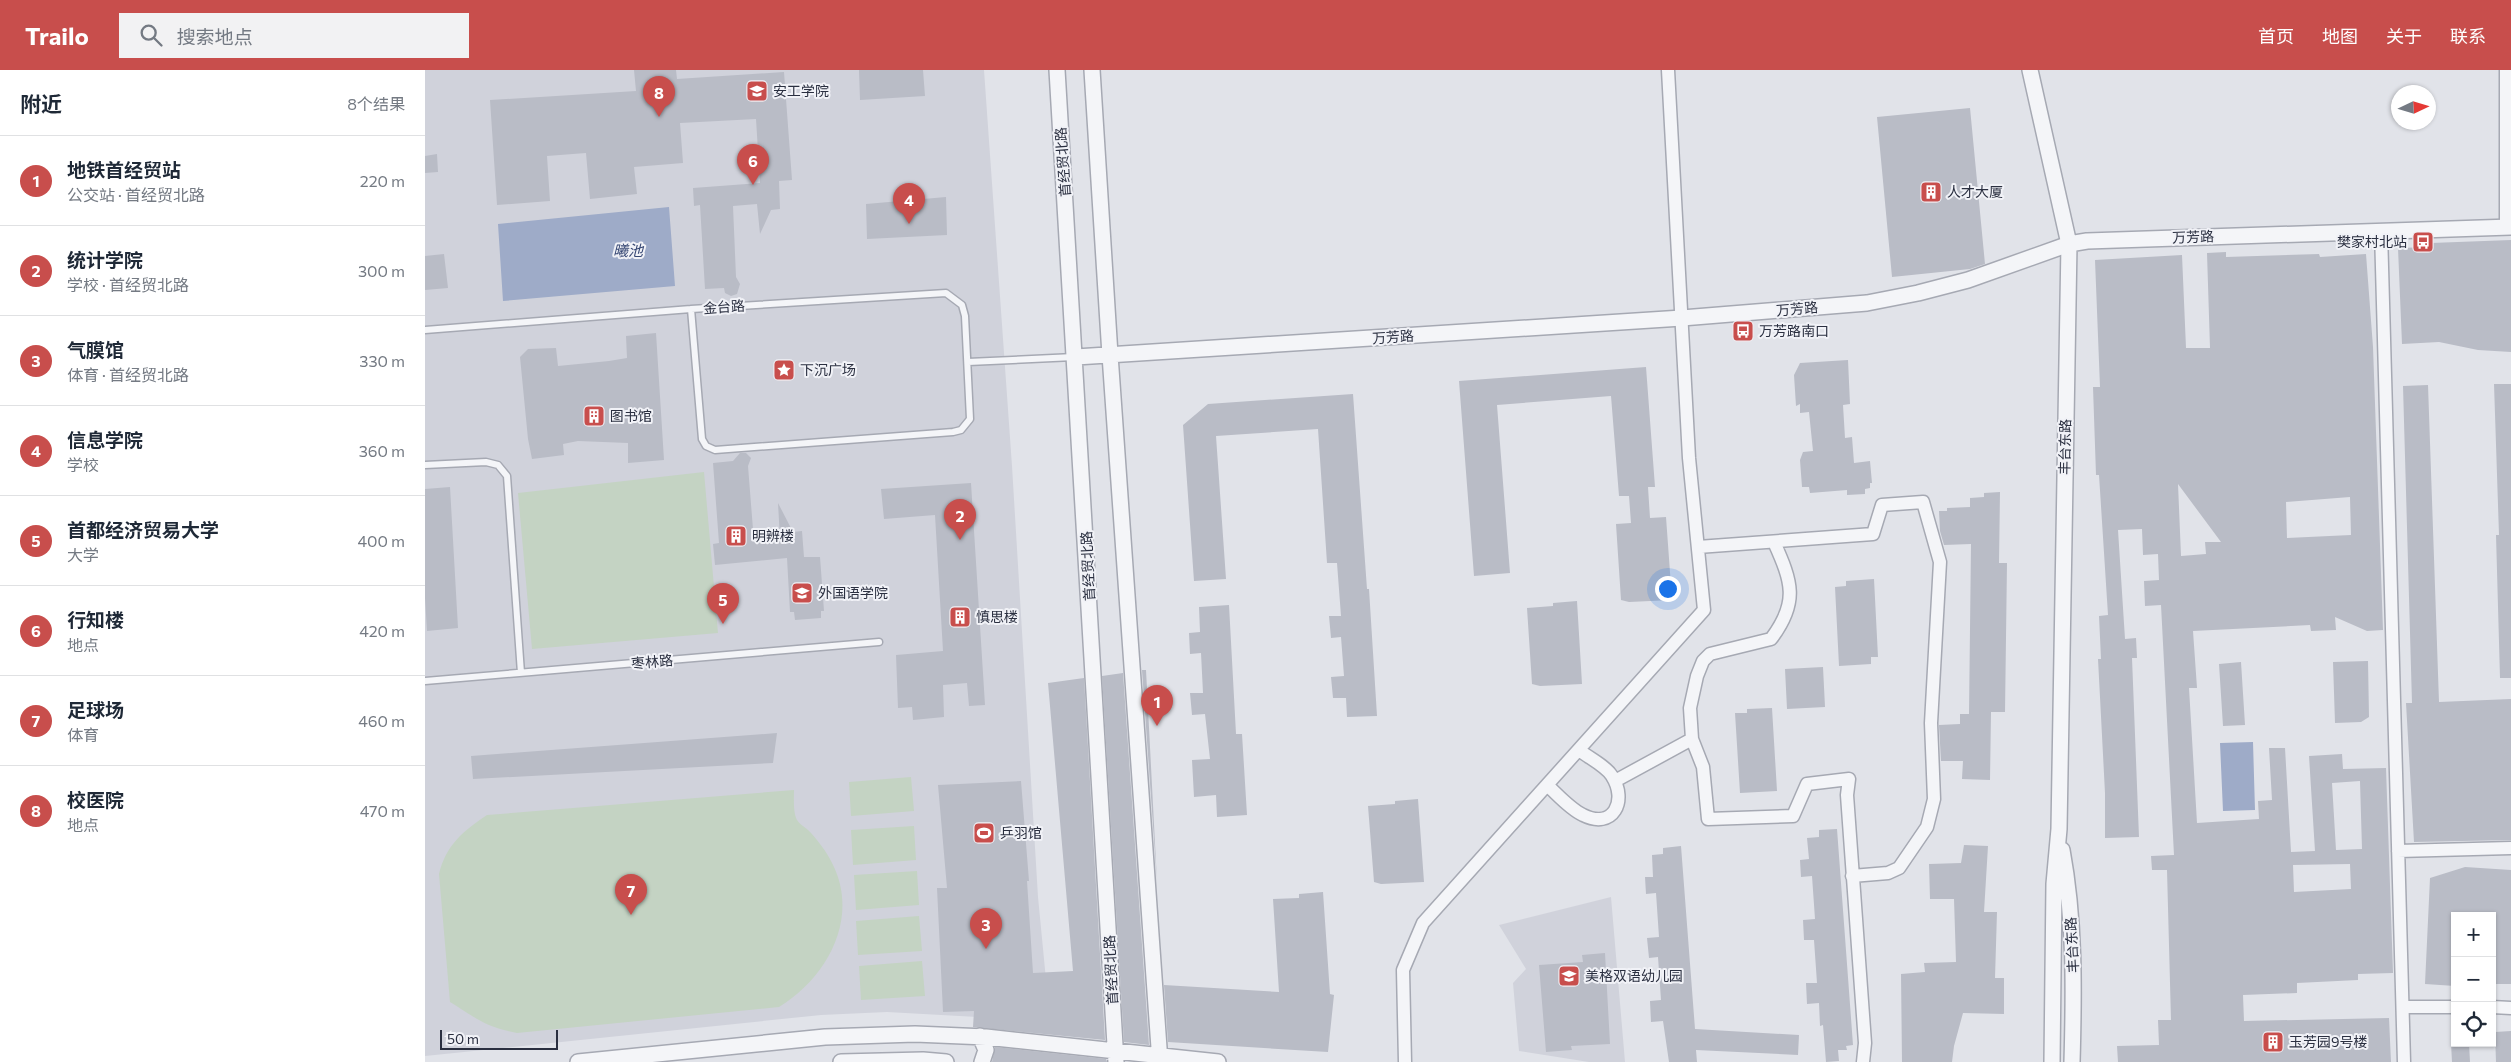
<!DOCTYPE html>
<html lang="zh">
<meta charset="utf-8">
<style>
:root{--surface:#fff;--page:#f2f2f3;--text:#1f2937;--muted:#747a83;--line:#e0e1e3;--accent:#c84e4c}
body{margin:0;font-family:Commissioner,"Noto Sans SC",sans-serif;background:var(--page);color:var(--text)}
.controls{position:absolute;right:15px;bottom:15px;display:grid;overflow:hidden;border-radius:0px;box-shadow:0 1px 4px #0004}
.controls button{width:45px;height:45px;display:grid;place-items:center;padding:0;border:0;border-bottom:1px solid var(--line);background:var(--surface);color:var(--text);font:25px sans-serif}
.compass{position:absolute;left:1966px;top:15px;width:45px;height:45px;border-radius:50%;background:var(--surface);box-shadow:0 1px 4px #0004;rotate:86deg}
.scale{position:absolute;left:15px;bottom:12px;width:118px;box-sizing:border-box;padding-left:5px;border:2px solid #2a2f40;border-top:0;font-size:14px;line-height:18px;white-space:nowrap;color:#2a2f40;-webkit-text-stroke:4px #f1f2f7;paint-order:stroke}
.you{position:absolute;left:1242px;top:518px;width:18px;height:18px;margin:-12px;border:4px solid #fff;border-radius:50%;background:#1a73e8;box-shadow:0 0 0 8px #1a73e833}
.badge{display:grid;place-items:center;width:32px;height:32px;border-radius:50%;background:var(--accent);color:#fff;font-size:16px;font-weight:700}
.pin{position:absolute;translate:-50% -41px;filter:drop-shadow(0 1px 2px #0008)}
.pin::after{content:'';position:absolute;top:26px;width:18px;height:15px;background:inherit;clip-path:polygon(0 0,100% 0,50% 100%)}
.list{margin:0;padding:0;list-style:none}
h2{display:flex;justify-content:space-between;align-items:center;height:65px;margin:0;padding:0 20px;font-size:21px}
h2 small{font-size:16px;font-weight:400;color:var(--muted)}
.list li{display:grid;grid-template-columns:32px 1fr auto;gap:15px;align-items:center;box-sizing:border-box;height:90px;padding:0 20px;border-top:1px solid var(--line)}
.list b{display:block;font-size:19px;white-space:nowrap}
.list p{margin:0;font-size:16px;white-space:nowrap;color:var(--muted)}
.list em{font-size:16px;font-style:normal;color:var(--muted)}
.icon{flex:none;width:28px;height:28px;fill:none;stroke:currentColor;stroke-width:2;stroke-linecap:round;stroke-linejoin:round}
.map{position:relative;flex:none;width:2086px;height:992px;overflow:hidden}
header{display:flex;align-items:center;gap:30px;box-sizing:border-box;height:70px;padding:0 25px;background:var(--accent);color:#fff}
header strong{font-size:24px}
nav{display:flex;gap:28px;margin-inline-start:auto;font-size:18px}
.search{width:350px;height:45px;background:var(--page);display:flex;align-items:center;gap:12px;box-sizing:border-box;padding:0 18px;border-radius:0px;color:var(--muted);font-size:19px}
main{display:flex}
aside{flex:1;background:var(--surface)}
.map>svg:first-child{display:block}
.built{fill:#d0d2db}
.green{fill:#c4d3c3}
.water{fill:#9eabc8}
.building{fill:#b9bcc6;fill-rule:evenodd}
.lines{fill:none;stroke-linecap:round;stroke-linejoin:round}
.service-casing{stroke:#a6a9b3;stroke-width:9}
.minor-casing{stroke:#a6a9b3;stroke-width:15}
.tertiary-casing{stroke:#a6a9b3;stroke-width:18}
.service{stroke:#f4f5f8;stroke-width:6}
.minor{stroke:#f4f5f8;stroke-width:12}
.tertiary{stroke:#f4f5f8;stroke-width:15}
.labels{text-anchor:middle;stroke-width:4;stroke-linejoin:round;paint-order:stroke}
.poi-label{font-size:14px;fill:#2a2f40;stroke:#f1f2f7;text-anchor:start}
.street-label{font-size:14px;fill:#2a2f40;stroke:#f1f2f7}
.water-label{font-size:15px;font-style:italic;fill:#364773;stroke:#f1f2f7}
</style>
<header>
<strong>Trailo</strong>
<div class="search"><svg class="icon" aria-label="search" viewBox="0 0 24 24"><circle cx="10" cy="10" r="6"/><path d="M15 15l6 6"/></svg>搜索地点</div>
<nav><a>首页</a><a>地图</a><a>关于</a><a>联系</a></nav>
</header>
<main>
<aside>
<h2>附近<small>8个结果</small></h2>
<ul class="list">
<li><span class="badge">1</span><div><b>地铁首经贸站</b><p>公交站 · 首经贸北路</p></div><em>220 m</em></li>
<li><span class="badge">2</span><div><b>统计学院</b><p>学校 · 首经贸北路</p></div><em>300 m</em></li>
<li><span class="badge">3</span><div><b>气膜馆</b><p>体育 · 首经贸北路</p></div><em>330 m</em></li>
<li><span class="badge">4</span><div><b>信息学院</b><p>学校</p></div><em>360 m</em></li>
<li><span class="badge">5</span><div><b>首都经济贸易大学</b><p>大学</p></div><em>400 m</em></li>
<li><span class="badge">6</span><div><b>行知楼</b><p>地点</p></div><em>420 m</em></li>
<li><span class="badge">7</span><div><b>足球场</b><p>体育</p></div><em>460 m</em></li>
<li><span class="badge">8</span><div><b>校医院</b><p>地点</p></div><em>470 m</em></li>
</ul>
</aside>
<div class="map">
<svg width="2086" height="992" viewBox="0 0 2086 992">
<rect width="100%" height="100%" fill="#e1e3e9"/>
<!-- built -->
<path class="built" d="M0,0H559L587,396L613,827L625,951L462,942L396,945L0,986Z
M1186,827L1200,992H1164L1094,981L1088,913L1101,899L1074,855Z"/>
<!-- green -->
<path class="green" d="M279,402L293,563L107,579L93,423Z
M486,707L489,741L426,746L424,712Z
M369,720C369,728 368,743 372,750C375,755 382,758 386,763C393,771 401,781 406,791C436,846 403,907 354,937L92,963C60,957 51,948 25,932L14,804C21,775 38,761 62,745Z
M489,756L491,790L428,795L426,760Z
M492,801L494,835L431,840L429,805Z
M494,846L497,881L433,885L431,851Z
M497,891L500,926L436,930L434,896Z"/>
<!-- water -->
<path class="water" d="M244,137L250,216L78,231L73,154Z
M1828,672L1830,740L1798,741L1795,673Z"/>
<!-- building -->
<path class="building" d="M209,0H251L252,9L359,2L367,110L354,111L355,139L346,140L335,164L332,134L308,136L311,207L315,214L312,224L306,226L300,223L299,218L280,219L275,135L269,136L268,118L335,113L331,49L255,53L258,93L209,97L212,124L165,129L161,83L122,86L125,131L72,135L65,30L211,21Z
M434,0H498L500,26L435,30Z
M1545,38L1560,194L1545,199L1467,207L1452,47Z
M12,84L13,102L0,103V86Z
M521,127L522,165L442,169L441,134Z
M2086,170V282L2053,280L2014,272L1977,274L1973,178L2006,177V173Z
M1801,182V187L1894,184L1895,187L1941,184L1948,277L1958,560L1942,561L1910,547L1911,560L1886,561L1885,555L1768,561L1772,618H1764L1772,753L1834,749L1833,731L1847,730L1844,678H1860L1866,782L1890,781L1884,686L1917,684L1918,699L1961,698L1968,903L1933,904V910L1872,913V923L1818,925L1819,951L1964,948L1966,992H1693L1692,976L1734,975L1733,950H1746L1742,800H1727L1726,786L1749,785L1736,535L1720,536L1719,511L1734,510L1733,484L1718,485L1717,459L1693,460L1700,569L1711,568L1712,588H1707L1714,767L1680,768V723L1673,589H1676L1674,546L1683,545L1674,405H1671L1668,317H1675L1670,190L1757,185L1761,278H1785L1782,183ZM1753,414L1796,472H1780L1781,484L1756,486ZM1925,427L1926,465L1862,468L1861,432ZM1935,711L1937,779L1911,780L1907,713ZM1925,794L1926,819L1869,822L1868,795Z
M19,184L23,218L0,220V186Z
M231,263L239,390L203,393V373L153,371L138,374L139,385L107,389L103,369L95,287L103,279L131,278L133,296L184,291L202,288L201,266Z
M1423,290L1425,334L1418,335L1420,368L1427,367L1429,393L1445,391L1447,413H1445V418L1440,419V424L1422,425V420L1385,423L1384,417H1377L1375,390L1378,382L1388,381L1384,342L1375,343V334L1371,336L1369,305L1375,293Z
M1221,297L1230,417H1223L1225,448L1241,447L1247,530L1204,532L1196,530L1191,454L1206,453L1204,426H1194L1186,326L1072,335L1085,503L1049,506L1034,311Z
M2069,314H2086V608H2075L2071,465H2074Z
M2003,315L2014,632L2086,629V770L1989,772L1981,633H1987L1978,316Z
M928,324L942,519H944L952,646L922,647L921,628H908L906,607L919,606L916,567L906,568L904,546H916L912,493H902L893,359L791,366L801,509L769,511L758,355L783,334Z
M315,383H321L326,388L323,396L329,472L355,469L353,433L368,462L377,461L379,487H395L399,541H396V548L370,550L369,542H365L362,488L290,495L288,474L294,473L288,393L308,391Z
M546,413L560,635L544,636L542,613L518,615L519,647L488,650L487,637L473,638L471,585L518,581L510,445L459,449L456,419Z
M25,417L33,558L2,561L0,528V419Z
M1575,422L1574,493H1582L1580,642H1566L1565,710L1537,709L1538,691H1516L1514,655L1535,654V644H1544L1546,474L1519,475L1515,461L1514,441H1522V438L1545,437V428L1559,427V423Z
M1449,509L1453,587H1446V594L1414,596L1410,517L1421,516V511Z
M1152,531L1157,614L1115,616L1107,614L1102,538L1128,536V533Z
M804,535L811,664H817L822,745L792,747L791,725L769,727L767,690L785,689L780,644L767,645L765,623H778L776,583L765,584L764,563L775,562L774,537Z
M1943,591L1944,647L1936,652L1910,653L1908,592Z
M1816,592L1820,655L1798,656L1794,594Z
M1398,597L1400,637L1362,639L1360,599Z
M717,600H721L732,812Z
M698,603L724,975L699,972L677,606Z
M659,608L680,970L548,957L549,941L518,942L512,818H522L513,715L596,711L604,811H602L608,903L648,901L623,613Z
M1347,638L1352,721L1315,723L1310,643H1322V639Z
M352,663L348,693L48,709L46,686Z
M993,729L999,812L956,814L949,812L943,736L970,734V731Z
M1412,759L1428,975L1421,976L1422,980H1413L1414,991L1401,992L1398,955L1395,956L1394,933L1382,934L1381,913H1392L1389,870H1379L1378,850L1390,849L1387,806L1376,807L1375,790L1384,789L1382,768L1394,767V760Z
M1539,775L1563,776L1559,842H1572L1570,908H1579V944L1538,943L1529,976L1527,992H1477L1476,904L1500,902L1499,893L1531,892L1529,829H1505L1504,794L1536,793Z
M1256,776L1270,959L1374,965L1373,985L1271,980L1272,992H1244L1238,951L1226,952L1225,931L1236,930L1233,887L1224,888L1222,868L1234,867L1231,823L1221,824L1220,807H1228L1227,785L1238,784V778Z
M2040,797L2086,800V914H2067V846H2030V916L2000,914L2005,808Z
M898,822L905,924L909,925L903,982L743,972L739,915L854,922L848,829L874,828V824Z
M1180,883L1185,974L1146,976L1147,980L1121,982L1114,895L1158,892L1157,885Z
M2086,961V992H2071L2070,962Z
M2026,973H2044L2045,992H2027Z
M570,977L681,989L682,992H567Z"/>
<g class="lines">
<!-- service casing -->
<g class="service-casing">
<path id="service" d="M0,260L266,239L521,223L537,235L540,246L545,349L536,360L528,362L290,380L281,376L277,369L266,239
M543,292L649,287
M0,395L61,392L73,395L82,406L96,603
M0,611L454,572"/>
</g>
<!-- minor casing -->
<g class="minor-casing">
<path id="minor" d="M2081,0V157
M1956,161L1979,992
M1349,472C1367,512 1374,532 1346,569L1285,584L1278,591L1272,606L1265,638L1267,669L1278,697L1283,749L1368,746L1382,714L1424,709L1422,725L1440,973L1438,992
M1273,477L1448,464L1457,435L1498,432L1515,492L1506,653L1509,729L1502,757L1474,798L1463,803L1427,806
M1190,711L1267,669
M1122,715C1133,725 1145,739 1158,745C1188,760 1203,731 1187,706C1181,696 1164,688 1154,680
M1973,781L2086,778
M1978,937H2030
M2067,937L2086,938
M980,992L978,900L998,853L1279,540L1264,388L1243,0"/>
</g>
<!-- tertiary casing -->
<g class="tertiary-casing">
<path id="tertiary" d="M632,0L691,992
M667,0L685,285L735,992
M1605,0L1644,174L1634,759L1629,814L1627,992
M651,287L1257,248L1442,233L1493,223L1543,210L1644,174L1662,171L2086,157
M1637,780C1650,850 1649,921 1647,992
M555,966L561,980L557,992
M153,992L400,967L490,964L561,967L793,992
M416,992L498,990L521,992"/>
</g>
<!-- service -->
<use href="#service" class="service"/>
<!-- minor -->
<use href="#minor" class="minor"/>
<!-- tertiary -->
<use href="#tertiary" class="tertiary"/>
</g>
<!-- icons -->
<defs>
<g id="school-square" transform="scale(1.125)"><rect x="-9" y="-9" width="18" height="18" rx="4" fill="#c84e4c" stroke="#f1f2f7"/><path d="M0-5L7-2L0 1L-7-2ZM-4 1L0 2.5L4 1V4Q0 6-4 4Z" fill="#fff"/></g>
<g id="building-square" transform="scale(1.125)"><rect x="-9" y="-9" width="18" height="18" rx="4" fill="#c84e4c" stroke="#f1f2f7"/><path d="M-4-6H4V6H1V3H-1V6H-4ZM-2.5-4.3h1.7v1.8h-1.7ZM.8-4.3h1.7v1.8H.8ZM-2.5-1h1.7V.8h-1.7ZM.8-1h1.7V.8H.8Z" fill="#fff"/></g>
<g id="bus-square" transform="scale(1.125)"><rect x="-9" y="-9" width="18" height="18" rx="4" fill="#c84e4c" stroke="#f1f2f7"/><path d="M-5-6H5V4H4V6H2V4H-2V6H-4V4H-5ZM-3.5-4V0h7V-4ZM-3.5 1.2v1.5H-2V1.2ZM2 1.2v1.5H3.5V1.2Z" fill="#fff"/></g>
<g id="sight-square" transform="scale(1.125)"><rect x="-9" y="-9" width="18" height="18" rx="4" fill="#c84e4c" stroke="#f1f2f7"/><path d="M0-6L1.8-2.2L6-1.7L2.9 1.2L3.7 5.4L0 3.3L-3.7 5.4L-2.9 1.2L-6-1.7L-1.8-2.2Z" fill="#fff"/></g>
<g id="stadium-square" transform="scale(1.125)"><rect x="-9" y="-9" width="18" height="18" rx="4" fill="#c84e4c" stroke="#f1f2f7"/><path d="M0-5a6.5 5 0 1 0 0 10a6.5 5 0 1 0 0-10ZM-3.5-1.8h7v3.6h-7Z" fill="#fff"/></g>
</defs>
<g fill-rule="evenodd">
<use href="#school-square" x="332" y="21"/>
<use href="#building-square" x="1506" y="122"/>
<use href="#bus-square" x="1998" y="172"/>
<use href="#bus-square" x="1318" y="261"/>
<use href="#sight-square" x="359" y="300"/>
<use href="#building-square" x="169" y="346"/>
<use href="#building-square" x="311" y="466"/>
<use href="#school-square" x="377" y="523"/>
<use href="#building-square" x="535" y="547"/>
<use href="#stadium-square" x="559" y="763"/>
<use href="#school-square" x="1144" y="906"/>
<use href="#building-square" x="1848" y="972"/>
</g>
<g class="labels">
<!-- poi labels -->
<g class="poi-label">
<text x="348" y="26">安工学院</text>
<text x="1522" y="127">人才大厦</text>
<text x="1982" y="177" text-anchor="end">樊家村北站</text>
<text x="1334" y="266">万芳路南口</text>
<text x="375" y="305">下沉广场</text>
<text x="185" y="351">图书馆</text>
<text x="327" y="471">明辨楼</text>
<text x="393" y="528">外国语学院</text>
<text x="551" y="552">慎思楼</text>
<text x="575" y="768">乒羽馆</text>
<text x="1160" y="911">美格双语幼儿园</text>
<text x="1864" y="977">玉芳园9号楼</text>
</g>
<!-- street labels -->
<g class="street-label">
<text transform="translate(638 92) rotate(-94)" y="5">首经贸北路</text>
<text transform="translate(1768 167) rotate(-2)" y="5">万芳路</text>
<text transform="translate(299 237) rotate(-4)" y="5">金台路</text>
<text transform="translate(1372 239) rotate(-5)" y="5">万芳路</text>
<text transform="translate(968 267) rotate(-4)" y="5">万芳路</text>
<text transform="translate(1640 377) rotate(-89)" y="5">丰台东路</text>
<text transform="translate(663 496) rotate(-93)" y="5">首经贸北路</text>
<text transform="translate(227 592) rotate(-5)" y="5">枣林路</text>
<text transform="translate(1647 875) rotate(-93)" y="5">丰台东路</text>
<text transform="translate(686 900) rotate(-93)" y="5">首经贸北路</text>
</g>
<!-- water labels -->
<g class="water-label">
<text x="203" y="186">曦池</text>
</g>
</g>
</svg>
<div class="controls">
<button>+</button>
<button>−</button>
<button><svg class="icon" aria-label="locate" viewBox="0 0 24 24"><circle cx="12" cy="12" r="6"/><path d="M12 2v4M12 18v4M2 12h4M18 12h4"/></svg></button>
</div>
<svg class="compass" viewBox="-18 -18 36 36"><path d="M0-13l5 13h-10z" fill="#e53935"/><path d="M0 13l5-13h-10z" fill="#747a83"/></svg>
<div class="scale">50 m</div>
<div class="you"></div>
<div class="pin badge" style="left:732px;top:656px">1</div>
<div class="pin badge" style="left:535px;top:470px">2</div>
<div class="pin badge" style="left:561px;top:879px">3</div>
<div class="pin badge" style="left:484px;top:154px">4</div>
<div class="pin badge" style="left:298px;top:554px">5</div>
<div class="pin badge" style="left:328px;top:115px">6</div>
<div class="pin badge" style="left:206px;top:845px">7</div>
<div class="pin badge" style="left:234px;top:47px">8</div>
</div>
</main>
